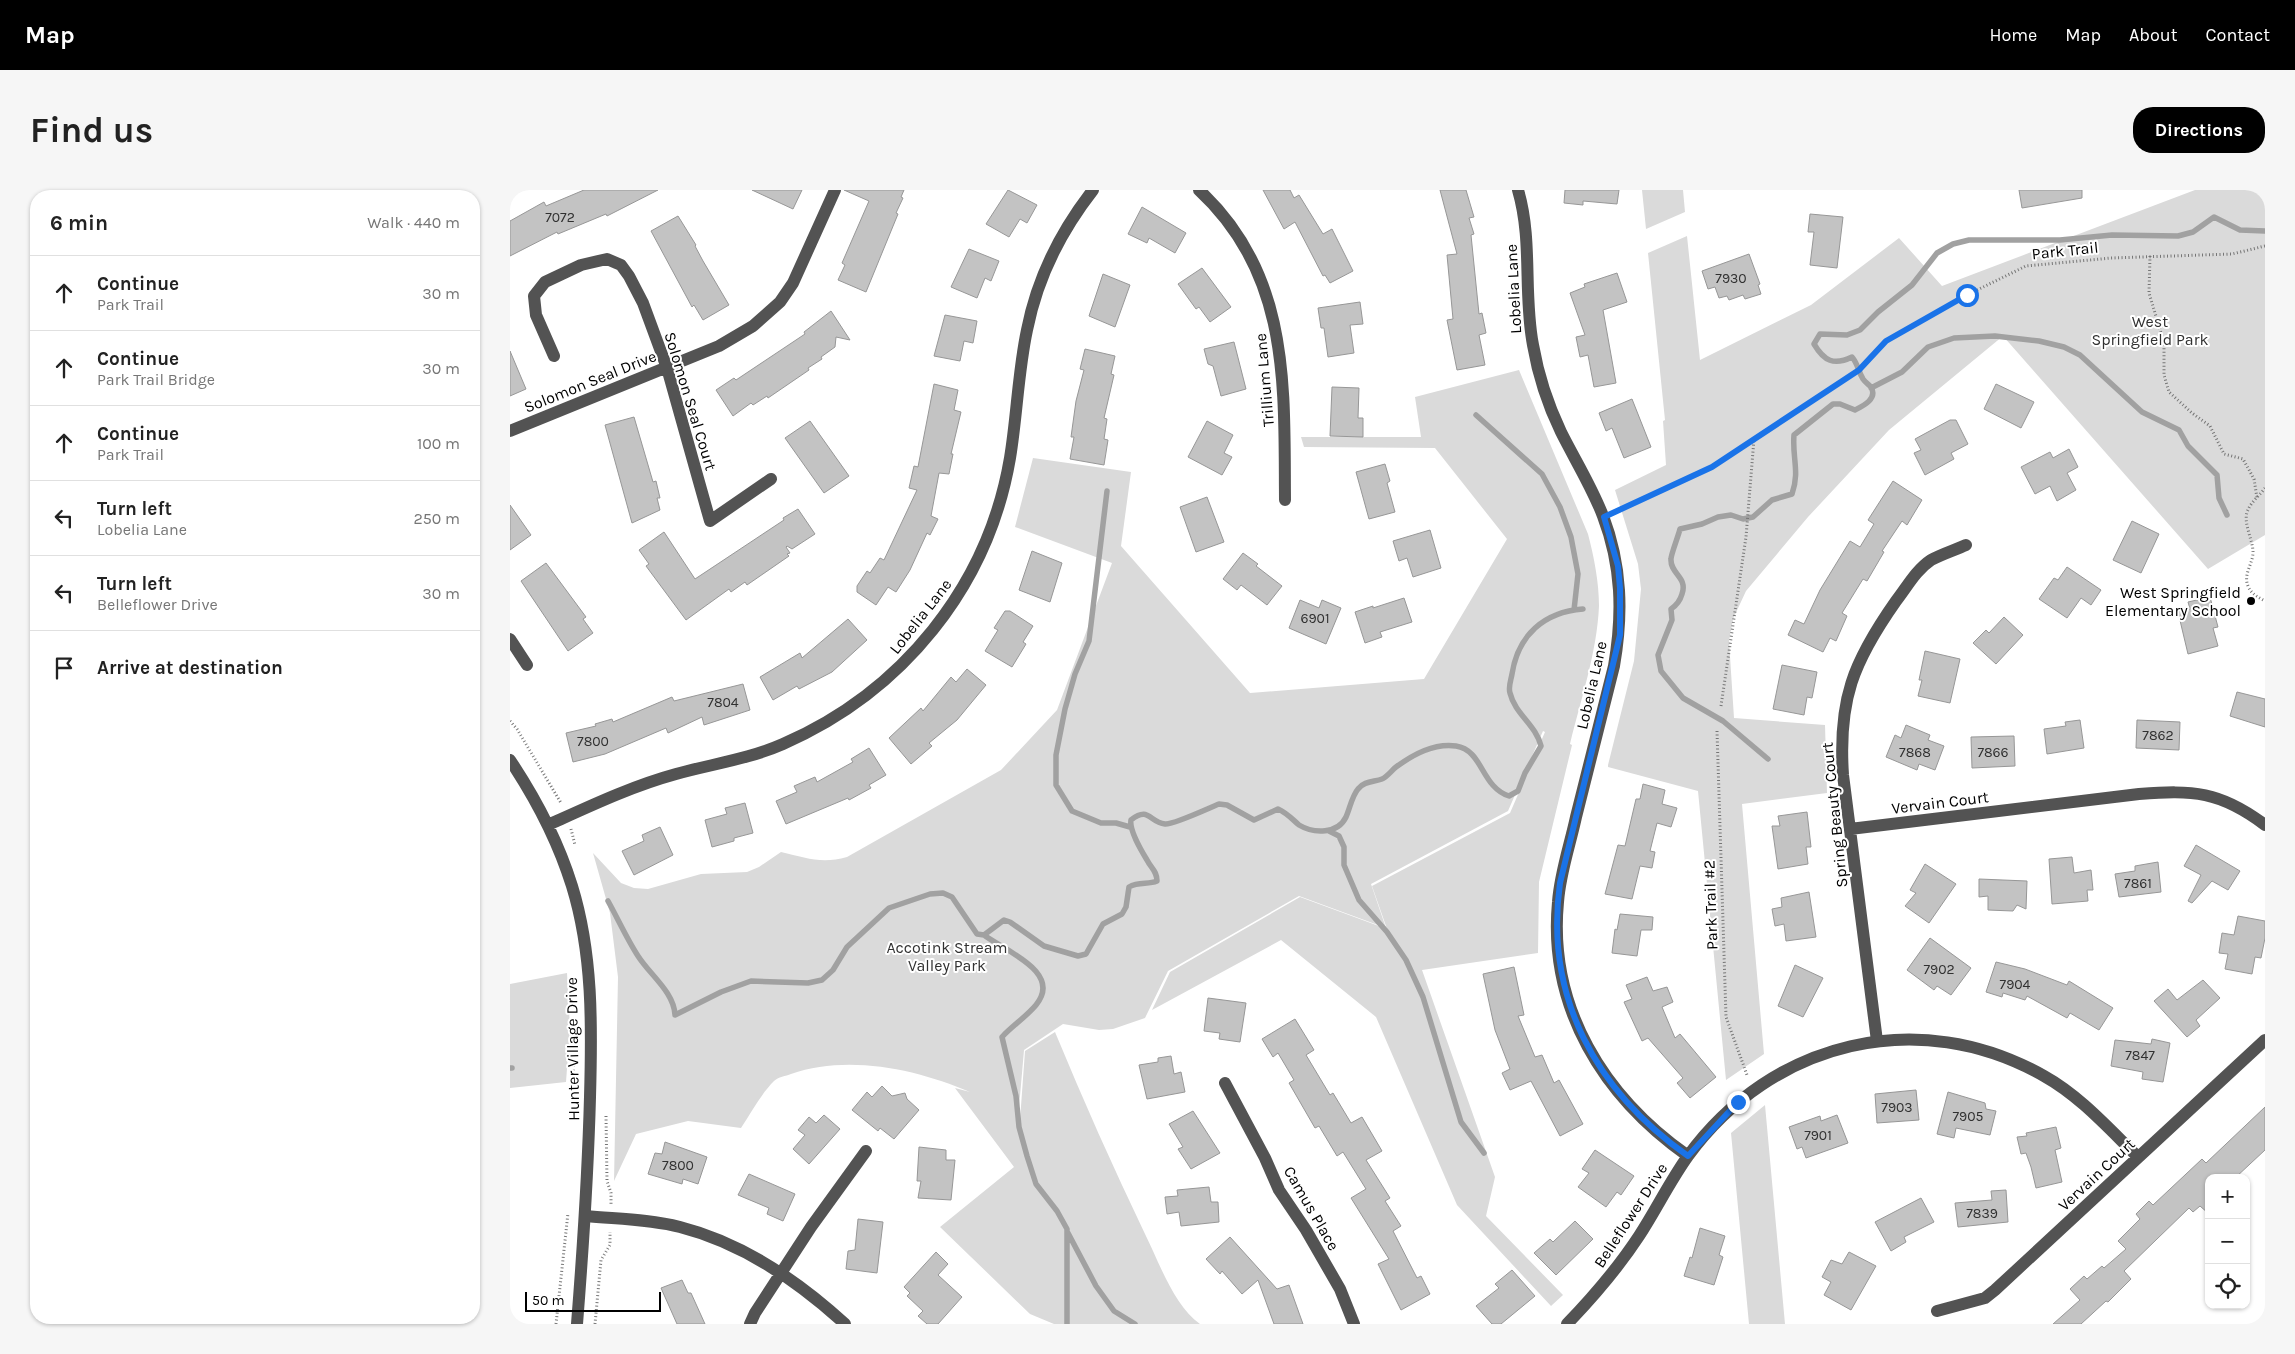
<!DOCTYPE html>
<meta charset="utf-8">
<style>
:root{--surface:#fff;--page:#f6f6f6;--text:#222;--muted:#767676;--line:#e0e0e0;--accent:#000}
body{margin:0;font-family:Karla,sans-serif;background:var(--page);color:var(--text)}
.controls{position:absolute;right:15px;bottom:15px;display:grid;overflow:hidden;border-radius:10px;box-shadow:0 1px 4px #0004}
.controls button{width:45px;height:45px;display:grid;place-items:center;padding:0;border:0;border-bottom:1px solid var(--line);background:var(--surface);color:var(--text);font:25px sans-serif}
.scale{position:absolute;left:15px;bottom:12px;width:136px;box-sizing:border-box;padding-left:5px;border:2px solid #000;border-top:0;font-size:14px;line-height:18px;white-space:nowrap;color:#000;-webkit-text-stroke:4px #fff;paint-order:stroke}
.stop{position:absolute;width:15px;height:15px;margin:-11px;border:4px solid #1a73e8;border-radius:50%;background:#fff}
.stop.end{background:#1a73e8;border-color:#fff;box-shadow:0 1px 5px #0008}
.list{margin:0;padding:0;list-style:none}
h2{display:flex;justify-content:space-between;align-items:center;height:65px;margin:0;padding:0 20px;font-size:21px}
h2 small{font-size:16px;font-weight:400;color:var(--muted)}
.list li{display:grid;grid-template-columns:32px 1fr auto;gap:15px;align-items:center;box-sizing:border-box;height:75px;padding:0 20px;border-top:1px solid var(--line)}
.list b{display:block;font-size:19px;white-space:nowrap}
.list p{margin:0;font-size:16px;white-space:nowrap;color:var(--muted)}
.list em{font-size:16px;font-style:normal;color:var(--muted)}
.icon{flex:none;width:28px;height:28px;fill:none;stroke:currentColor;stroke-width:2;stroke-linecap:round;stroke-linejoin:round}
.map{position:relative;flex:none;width:1755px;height:1134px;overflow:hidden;border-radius:20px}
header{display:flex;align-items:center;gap:30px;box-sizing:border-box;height:70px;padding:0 25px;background:var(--accent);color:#fff}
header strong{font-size:24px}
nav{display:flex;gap:28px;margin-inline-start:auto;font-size:18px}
.intro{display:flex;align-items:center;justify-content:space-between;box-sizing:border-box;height:120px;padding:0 30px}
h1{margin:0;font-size:35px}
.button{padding:12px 22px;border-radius:20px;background:var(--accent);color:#fff;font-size:18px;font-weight:700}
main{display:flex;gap:30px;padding:0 30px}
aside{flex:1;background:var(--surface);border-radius:20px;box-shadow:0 1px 4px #0004}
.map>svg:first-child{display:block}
.green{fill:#dadada}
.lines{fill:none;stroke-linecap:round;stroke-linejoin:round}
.stream{stroke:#a1a1a1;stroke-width:5.5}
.building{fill:#c3c3c3;stroke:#979797}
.path{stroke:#757575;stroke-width:3;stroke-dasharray:1 2.5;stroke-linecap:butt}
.minor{stroke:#535353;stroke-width:12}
.route{stroke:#1a73e8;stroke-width:6}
.poi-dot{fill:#000;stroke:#fff;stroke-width:2}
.labels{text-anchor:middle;stroke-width:4;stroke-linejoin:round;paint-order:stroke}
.number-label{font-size:14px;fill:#313131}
.street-label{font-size:16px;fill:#000;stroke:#fff}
.park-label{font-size:16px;fill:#313131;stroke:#fff}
.poi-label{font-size:16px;fill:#000;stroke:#fff;text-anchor:end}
</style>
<header>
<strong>Map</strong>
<nav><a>Home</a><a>Map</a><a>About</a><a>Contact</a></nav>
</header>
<div class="intro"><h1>Find us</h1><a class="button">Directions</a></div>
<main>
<aside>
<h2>6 min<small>Walk · 440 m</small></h2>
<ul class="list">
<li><svg class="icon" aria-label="ahead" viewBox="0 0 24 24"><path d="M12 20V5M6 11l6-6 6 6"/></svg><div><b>Continue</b><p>Park Trail</p></div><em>30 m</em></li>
<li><svg class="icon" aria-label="ahead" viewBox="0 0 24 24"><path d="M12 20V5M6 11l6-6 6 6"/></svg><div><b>Continue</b><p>Park Trail Bridge</p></div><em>30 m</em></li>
<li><svg class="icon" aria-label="ahead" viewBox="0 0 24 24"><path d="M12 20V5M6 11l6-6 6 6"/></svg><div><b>Continue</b><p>Park Trail</p></div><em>100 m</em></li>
<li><svg class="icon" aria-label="left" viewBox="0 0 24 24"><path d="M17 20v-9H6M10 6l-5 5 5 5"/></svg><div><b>Turn left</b><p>Lobelia Lane</p></div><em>250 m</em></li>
<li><svg class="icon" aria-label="left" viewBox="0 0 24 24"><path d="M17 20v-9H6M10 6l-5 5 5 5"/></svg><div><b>Turn left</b><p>Belleflower Drive</p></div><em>30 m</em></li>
<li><svg class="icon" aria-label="arrive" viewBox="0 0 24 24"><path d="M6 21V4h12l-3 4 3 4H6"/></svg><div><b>Arrive at destination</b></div></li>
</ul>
</aside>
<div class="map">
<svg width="1755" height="1134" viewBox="0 0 1755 1134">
<rect width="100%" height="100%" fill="#fff"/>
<!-- green -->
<path class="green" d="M1132,0H1173L1175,22L1136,39Z
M1685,0H1755V345L1698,379L1493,146L1379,240L1298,327L1236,401L1223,429L1219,451L1224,528L1315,535L1317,603L1232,614L1254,864L1216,890L1188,601L1098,577V575L1124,471L1131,399L1128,374L1105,300L1156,275L1153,231L1155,230L1138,63L1177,46L1190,170L1301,115L1389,48L1432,96Z
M1009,180L1078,344C1084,367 1089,392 1089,416C1087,462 1071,509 1060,554L1062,555L1029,692L1028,763L912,780L985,987L976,1026L1053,1105L1041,1116L947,1015L866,827L771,750L642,820L660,782L790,707L877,739L862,696L1000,623L1035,542L1033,541L998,621L861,694L876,738L789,706L658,781L635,828L603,839L589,840L553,834L514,860L508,929L510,930L515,861L545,842C573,910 603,977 635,1044C649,1072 664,1116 690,1134H544L520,1124L430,1037L504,977L445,898L460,902C407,879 337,864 281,884C276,886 268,887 264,891C251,904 241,923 231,938L178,931L126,944L104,991L108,787L100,723L83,663L111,693L124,698L138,699L191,684L237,682L249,677L271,662C296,668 312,674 337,667L491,580L547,520L602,373L505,337L523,268L621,282L611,356L740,503L914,489L997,349L925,258L794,257L791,247H911L905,207Z
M57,783L60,838L56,892L0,898V794Z
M1255,915L1275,1134H1239L1221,943Z"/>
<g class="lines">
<!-- stream -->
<path class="stream" d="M1361,198L1392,182L1418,157L1444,148L1485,146L1529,151L1554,157L1570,165L1632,222L1669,240L1678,256L1707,285L1709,308L1717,325
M966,225L1032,284L1050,317L1061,347L1068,384L1064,420
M597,301L579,451L565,484L555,519L546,565V595L562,621L591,633H606L620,637
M1258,569L1213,531L1173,508L1151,481L1148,465L1162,430L1161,419C1167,415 1170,411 1172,404C1178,387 1160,384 1161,369C1161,364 1168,347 1170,339L1192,334L1208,327L1221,325L1233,329L1243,327L1262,310L1282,304C1290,282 1282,267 1284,245L1323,214H1330L1345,220C1353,216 1368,209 1361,197C1358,194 1355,192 1353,189C1348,181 1348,174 1342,167C1324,176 1314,171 1304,154L1310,144L1337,145L1350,140L1368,122L1402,95L1427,63L1443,54L1459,50H1550L1602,45L1668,46L1683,42L1704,27L1730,40L1755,41
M819,641L829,646L834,657V675L849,710L877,742L896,770L913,807L951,932L974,963
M98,711C108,729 117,749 128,766C140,785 164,802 165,825L211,802L241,791L298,793L312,790L323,780L337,757L379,718L420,704L433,703L442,707L467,744L474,745L494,730L500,732L534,756L568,766L576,764L593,734L612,724L616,717L619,697C629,691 638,695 647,691C647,681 641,678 637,670C631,660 619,640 621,630C639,616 639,632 655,634C663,635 699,618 709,614L717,615L744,630L768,619C777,623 782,629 789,635C804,644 828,644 836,627C840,618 842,606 848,599C854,591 864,592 872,589C877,587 882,580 886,577C904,564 924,553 946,556C973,560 971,597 999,606L1008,601L1015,583L1031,556C1026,535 1005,524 1000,503C998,497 1001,490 1002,484C1008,445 1034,422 1073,419
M474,745C495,761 553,782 526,815C516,827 502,836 492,847L506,906L509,937L517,966L526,994L547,1021L557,1039V1134
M0,878H2
M558,1043L586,1096L604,1121L625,1134"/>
</g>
<!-- building -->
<path class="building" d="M74,0H148L97,26L96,24L48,44L47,42L0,66V31L34,12L36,16Z
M242,0H292L283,19Z
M334,0H394L391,7L393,8L386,23L388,24L356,102L328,90L335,75L332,73L359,11Z
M498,0L527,15L517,33L510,29L499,47L476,34Z
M753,0H780L784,8L789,5L813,44L822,39L843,81L820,93L815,85L813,86L785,32L774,39Z
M930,0H956L964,27L959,28L964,44L961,45L969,124L972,123L976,143L969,145L975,175L947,180L937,130L943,129L937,65L947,64Z
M1055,0H1109L1107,14L1073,11V15L1054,13Z
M1509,0H1572V8L1512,18Z
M632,17L676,43L665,63L639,48L637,53L618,44Z
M1300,24L1333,27L1327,78L1300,75L1304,42H1298Z
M168,26L186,55L185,56L193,71L219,115L193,130L184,115L182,117L141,41Z
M459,59L489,71L481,91L475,88L467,108L441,97Z
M1239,64L1250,94L1248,95L1251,104L1235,109L1233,105L1219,110L1217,106L1209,108L1205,97L1198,99L1192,81Z
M692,78L721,117L700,132L689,117L686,119L668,94Z
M1107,83L1117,112L1093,120L1106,193L1084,197L1078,165L1070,167L1066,147L1075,145L1060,103L1075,97L1074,94Z
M593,84L620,95L605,137L579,126Z
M850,112L853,134L840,135L844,163L818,167L814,138H811L808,118Z
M321,121L340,150L326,147L325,157L311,167L312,169L298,178L299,180L258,208L257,206L243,215L241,213L223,226L206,200L224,188L226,190L295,144L294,142Z
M435,125L467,131L463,153L454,151L450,171L424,166Z
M724,152L736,199L711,206L703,176L698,174L694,159Z
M575,159L605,166L601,184L604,185L594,228L597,229L594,249L598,250L594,275L560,269L564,247H561L566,211L574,180L570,179Z
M0,161L16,199L0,206Z
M424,194L448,200L444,220L451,222L441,264H443L439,284L429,283L421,326L428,329L420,345L417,343L400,380L386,402L378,397L366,415L347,402V396L357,381L360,383L370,368L374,370L407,300L399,298L404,276L408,277Z
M1486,194L1524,212L1511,238L1474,219Z
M822,197L849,198L848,228H853V247L820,246Z
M1122,209L1141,257L1114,268L1102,238L1096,241L1089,223Z
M124,227L143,292L146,291L150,308H147L150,320L122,333L95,235Z
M1440,230H1446L1458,254L1441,263L1444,269L1415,285L1404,263L1411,260L1405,249Z
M300,231L339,286L314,303L275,248Z
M697,231L723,245L714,263L722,267L712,285L678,267Z
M1559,259L1568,277L1557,283L1566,300L1547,311L1540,296L1525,304L1511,277L1540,262L1543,268Z
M875,274L880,291L877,293L885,322L859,329L846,282Z
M1383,291L1412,310L1397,335L1392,331L1372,361L1374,362L1357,391L1353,389L1332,423L1337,426L1326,451L1320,448L1313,462L1278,445L1285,430L1294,434L1310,400L1340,351L1350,357L1364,334L1358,330Z
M697,307L714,352L686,362L670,317Z
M0,315L21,345L0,360Z
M288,319L305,344L282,359L277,356L276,357L280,363L277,364L279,366L237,395L235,392L221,402L219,399L176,430L136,376L139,374L129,360L154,342L185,389L274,330L273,328Z
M1622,331L1649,344L1631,383L1603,370Z
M920,340L931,378L903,387L897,368L889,371L883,351Z
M522,361L552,373L540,412L509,400Z
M733,363L748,374L746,376L772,396L757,415L731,395L727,400L713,389Z
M36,373L76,427L73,429L83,443L58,461L11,391Z
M1557,377L1591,400L1581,415L1571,408L1557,428L1529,409L1544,388L1548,390Z
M1700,407L1708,437L1703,438L1708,456L1678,464L1668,422L1680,419L1678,412Z
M894,408L902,432L870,442L872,447L855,453L845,422L863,416V418Z
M790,410L809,418L812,410L831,418L816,454L779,438Z
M495,421H500L523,436L513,452L516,454L502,477L475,461L488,440L484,438Z
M1494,427L1513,445L1486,474L1463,453L1476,440L1479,443Z
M338,429L357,450L322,482L289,499L287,496L263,510L250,487L290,463L292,468Z
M1415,461L1450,469L1440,513L1408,506L1412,490H1409Z
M1272,475L1307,482L1302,508L1297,507L1294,525L1263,519Z
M457,479L476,495L447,530L419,553L422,556L401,574L379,548L411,518L413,521L441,487L446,492Z
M233,494L240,520L194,535L192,527L158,543L156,538L95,564L63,572L56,543L86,536L85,534L102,529L103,532L162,507L164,511Z
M1727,502L1755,509V537L1720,526Z
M1570,530L1574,558L1537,564L1534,539L1556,536L1555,532Z
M1627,530L1670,532L1669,560L1626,558Z
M1396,535L1420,545L1418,550L1434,556L1425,580L1409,574L1407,580L1376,567L1385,545L1391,548Z
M1504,546L1505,576L1462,578L1461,547Z
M359,558L376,585L359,595L361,598L339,610L338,608L276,634L266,611L287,602L284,596L305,587L307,592L343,572L341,569Z
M1133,594L1155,600L1152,614L1167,618L1161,637L1147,633L1140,661L1145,662L1142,678L1130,676L1122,709L1095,704L1108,655L1115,656L1126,609H1130Z
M235,613L243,643L224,648V651L202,657L195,630L217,624L215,618Z
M1297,622L1301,657H1296L1298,674L1268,679L1262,636H1270L1268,626Z
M150,637L163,665L124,685L112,661L134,651L132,645Z
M1686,655L1730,681L1718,700L1702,691L1682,713L1678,711L1691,685L1674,676Z
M1562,667L1564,683L1581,680L1583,700H1577L1578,711L1542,714L1539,669Z
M1648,672L1651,702L1609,707L1605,684L1625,681V676Z
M1415,674L1446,694L1419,733L1395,716L1406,703L1400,700Z
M1469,689L1517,691L1516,719L1507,715L1503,721L1478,720V706L1469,707Z
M1299,702L1306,747L1276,751L1274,734L1265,736L1262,719L1272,717L1271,708Z
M1110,724L1143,727L1142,740H1131L1127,766L1102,763L1105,739L1107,740Z
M1728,726L1755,731V748L1751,768L1745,767L1742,784L1715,779L1718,764L1709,763L1712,743L1724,745Z
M1420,748L1461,778L1441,805L1427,796L1424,800L1397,780Z
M1486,772L1515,779L1557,795L1559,791L1603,818L1589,840L1560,823L1557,828L1517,806L1515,810L1493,803L1492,807L1476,802Z
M1285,775L1313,788L1293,827L1268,816Z
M1004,777L1014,825L1008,826L1025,867L1032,865L1044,893L1049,890L1073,934L1050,946L1021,891L1000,900L992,883L1000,879L985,840L973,784Z
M1137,787L1143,801L1157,797L1163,812L1152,817L1165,848L1170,844L1206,887L1180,908L1167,893L1173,888L1138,848L1132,851L1114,812L1122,809L1116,795Z
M1693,790L1710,808L1686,830L1690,836L1677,847L1644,811L1658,799L1667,810Z
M698,808L736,813L730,852L709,849L710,843L694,841Z
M785,829L804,860L796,865L820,905L823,903L841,933L852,927L872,961L856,970L880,1008L875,1011L891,1036L883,1041L907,1088L911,1086L920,1104L891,1120L868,1074L879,1069L841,1008L856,999L833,962L827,966L809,936L805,938L779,893L784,890L768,863L763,867L752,849Z
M1642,849L1660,853L1653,892L1632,889L1633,882L1601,876L1605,850L1641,854Z
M661,866L664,884L671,882L675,902L637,909L629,875L648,872V868Z
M372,896L382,906L395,903L397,909L409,920L384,949L370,938L368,941L342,920L357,902L362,907Z
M1406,900L1409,930L1367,933L1365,904Z
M1438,902L1475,913L1476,919L1486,921L1480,945L1446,938L1444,948L1427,944Z
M1755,917V960L1725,988H1699V1024L1690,1016L1683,1022L1679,1018L1614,1081L1621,1089L1598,1112L1596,1111L1571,1134H1543L1570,1110L1560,1099L1574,1086L1577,1089L1592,1076L1594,1078L1616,1059L1608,1051L1630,1029L1626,1024L1639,1011L1643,1015L1692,969L1696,973Z
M683,921L710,963L681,979L668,959L673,957L659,934Z
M314,925L330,939L299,974L283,959L295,945L288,940L299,927L306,933Z
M1327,925L1338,953L1296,968L1292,957L1287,959L1279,937L1310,926L1311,931Z
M1546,937L1551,958L1545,960L1552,992L1526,998L1521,977L1516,963L1511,964L1507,947L1517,946L1516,943Z
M155,952L197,967L188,994L173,989L172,994L138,984L145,963L152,964Z
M409,957L436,960V970H445L441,1010L408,1008L411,991H407Z
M1085,960L1124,986L1111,1005L1107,1002L1096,1017L1068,997L1079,983L1072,979Z
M239,984L285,1004L273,1031L257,1024L259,1018L228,1005Z
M699,997L701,1012H708L709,1032L671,1036L669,1022L657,1024L655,1007L668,1006L667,1000Z
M1496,1000L1498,1032L1448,1037L1445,1013L1482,1010L1481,1001Z
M1411,1008L1424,1032L1394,1047L1396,1052L1381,1061L1365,1032Z
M348,1029L373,1032L367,1083L336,1079L338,1061L345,1060Z
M1065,1031L1083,1049L1046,1085L1024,1063L1040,1049L1043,1052Z
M1190,1038L1215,1046L1209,1065L1213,1067L1204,1095L1174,1086L1180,1067L1182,1068Z
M720,1047L767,1099L779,1095L793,1134H764L748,1090L732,1104L712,1081L710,1084L696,1069Z
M426,1062L438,1074L428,1085L452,1107L428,1134H417L408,1126L413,1121L397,1106L400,1103L394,1097Z
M1339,1062L1366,1076L1341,1120L1314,1105L1321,1092L1312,1087L1321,1070L1332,1074Z
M1002,1080L1025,1106L991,1134H982L966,1116L989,1098L985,1094Z
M172,1090L178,1103H181L195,1134H167L151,1098Z"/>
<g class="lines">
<!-- path -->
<path class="path" d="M1640,66L1639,103L1654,153V185L1659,202L1682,223L1700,236L1714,264L1733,269L1744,289L1747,308
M1755,298C1750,305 1741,312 1738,320C1732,331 1743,350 1743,362C1743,374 1733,384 1738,396C1741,404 1748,407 1755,411
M1105,322L1202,277L1349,180L1376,151L1457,105L1516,76L1601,68L1722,64L1755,56
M1211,516L1236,347L1244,249
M0,531L7,539L51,613
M1207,541L1216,827L1237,885
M61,639L65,655
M63,884L64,848
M96,926L97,991L101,1003V1014
M46,1134L58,1023
M85,1134L91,1070L100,1055V1042"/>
<!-- minor -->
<path class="minor" d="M689,0C781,85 774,197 775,310
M1008,0C1023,51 1013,103 1023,155C1028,184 1038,215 1051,242C1065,270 1082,297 1093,326C1112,376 1113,424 1104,476C1091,526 1079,577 1066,627C1060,655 1050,683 1048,712C1038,818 1094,907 1178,966
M44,166L26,125L24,106L35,92L71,75L97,69L111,75L119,86L133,113L157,178L200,331L261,289
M0,241L209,156L243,136L270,112L283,93L325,0
M0,449L17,475
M0,570C26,609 48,651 62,696C83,764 82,836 80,907C78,983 73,1058 67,1134
M38,635C80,616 122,596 166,584C202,574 239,569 273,554C392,502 478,397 500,268C507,226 508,182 517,140C527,89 551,41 583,0
M1340,639L1629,604C1683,600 1710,601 1755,635
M1367,851L1333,585C1328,510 1343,472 1386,411C1397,397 1406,380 1421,370C1432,364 1445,360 1456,355
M715,893L755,968L769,1000L796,1040L830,1099L844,1134
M76,1026C107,1029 139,1029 170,1037C233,1053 288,1091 335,1134
M1427,1121L1475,1108L1485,1100L1755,850
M240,1134L245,1123L301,1037L356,961
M1057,1134C1083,1107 1108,1078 1129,1046C1146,1020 1160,991 1178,966C1262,851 1409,815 1534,886C1570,906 1599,939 1628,967"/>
</g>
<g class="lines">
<!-- route -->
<path class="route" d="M1228,912L1178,966C1086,901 1034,807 1050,693L1110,445V398L1108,376L1094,327L1202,277L1349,180L1376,151L1457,105"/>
</g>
<!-- markers -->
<circle class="poi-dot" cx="1741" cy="411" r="5"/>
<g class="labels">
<!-- number labels -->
<g class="number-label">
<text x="50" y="32">7072</text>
<text x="1221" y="93">7930</text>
<text x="805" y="433">6901</text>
<text x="213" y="517">7804</text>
<text x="1648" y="550">7862</text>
<text x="83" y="556">7800</text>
<text x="1405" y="567">7868</text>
<text x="1483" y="567">7866</text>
<text x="1628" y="698">7861</text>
<text x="1429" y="784">7902</text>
<text x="1505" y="799">7904</text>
<text x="1630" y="870">7847</text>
<text x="1387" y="922">7903</text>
<text x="1458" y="931">7905</text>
<text x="1308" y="950">7901</text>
<text x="168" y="980">7800</text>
<text x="1472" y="1028">7839</text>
</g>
<!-- street labels -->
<g class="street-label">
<text transform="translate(1555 60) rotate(-6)" y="6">Park Trail</text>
<text transform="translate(1003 99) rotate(-93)" y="6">Lobelia Lane</text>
<text transform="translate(754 190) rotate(-95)" y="6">Trillium Lane</text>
<text transform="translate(80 191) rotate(-22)" y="6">Solomon Seal Drive</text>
<text transform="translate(181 211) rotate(73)" y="6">Solomon Seal Court</text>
<text transform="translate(410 426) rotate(-52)" y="6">Lobelia Lane</text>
<text transform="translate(1081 495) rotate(-77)" y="6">Lobelia Lane</text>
<text transform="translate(1430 612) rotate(-7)" y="6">Vervain Court</text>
<text transform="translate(1324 625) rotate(-96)" y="6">Spring Beauty Court</text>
<text transform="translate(1200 715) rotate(-92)" y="6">Park Trail #2</text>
<text transform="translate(62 859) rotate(-91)" y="6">Hunter Village Drive</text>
<text transform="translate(1586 984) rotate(-43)" y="6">Vervain Court</text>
<text transform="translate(802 1018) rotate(60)" y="6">Camus Place</text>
<text transform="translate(1120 1025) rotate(-57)" y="6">Belleflower Drive</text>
</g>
<!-- park labels -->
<g class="park-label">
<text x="1640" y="137">West<tspan x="1640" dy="18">Springfield Park</tspan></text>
<text x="437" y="763">Accotink Stream<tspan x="437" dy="18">Valley Park</tspan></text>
</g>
<!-- poi labels -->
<g class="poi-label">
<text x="1731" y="408">West Springfield<tspan x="1731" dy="18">Elementary School</tspan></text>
</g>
</g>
</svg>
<div class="controls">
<button>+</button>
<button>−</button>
<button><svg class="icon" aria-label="locate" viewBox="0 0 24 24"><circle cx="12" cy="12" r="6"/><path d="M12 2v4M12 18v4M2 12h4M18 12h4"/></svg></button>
</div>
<div class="scale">50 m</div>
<div class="stop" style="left:1457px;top:105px"></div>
<div class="stop end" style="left:1228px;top:912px"></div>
</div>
</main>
